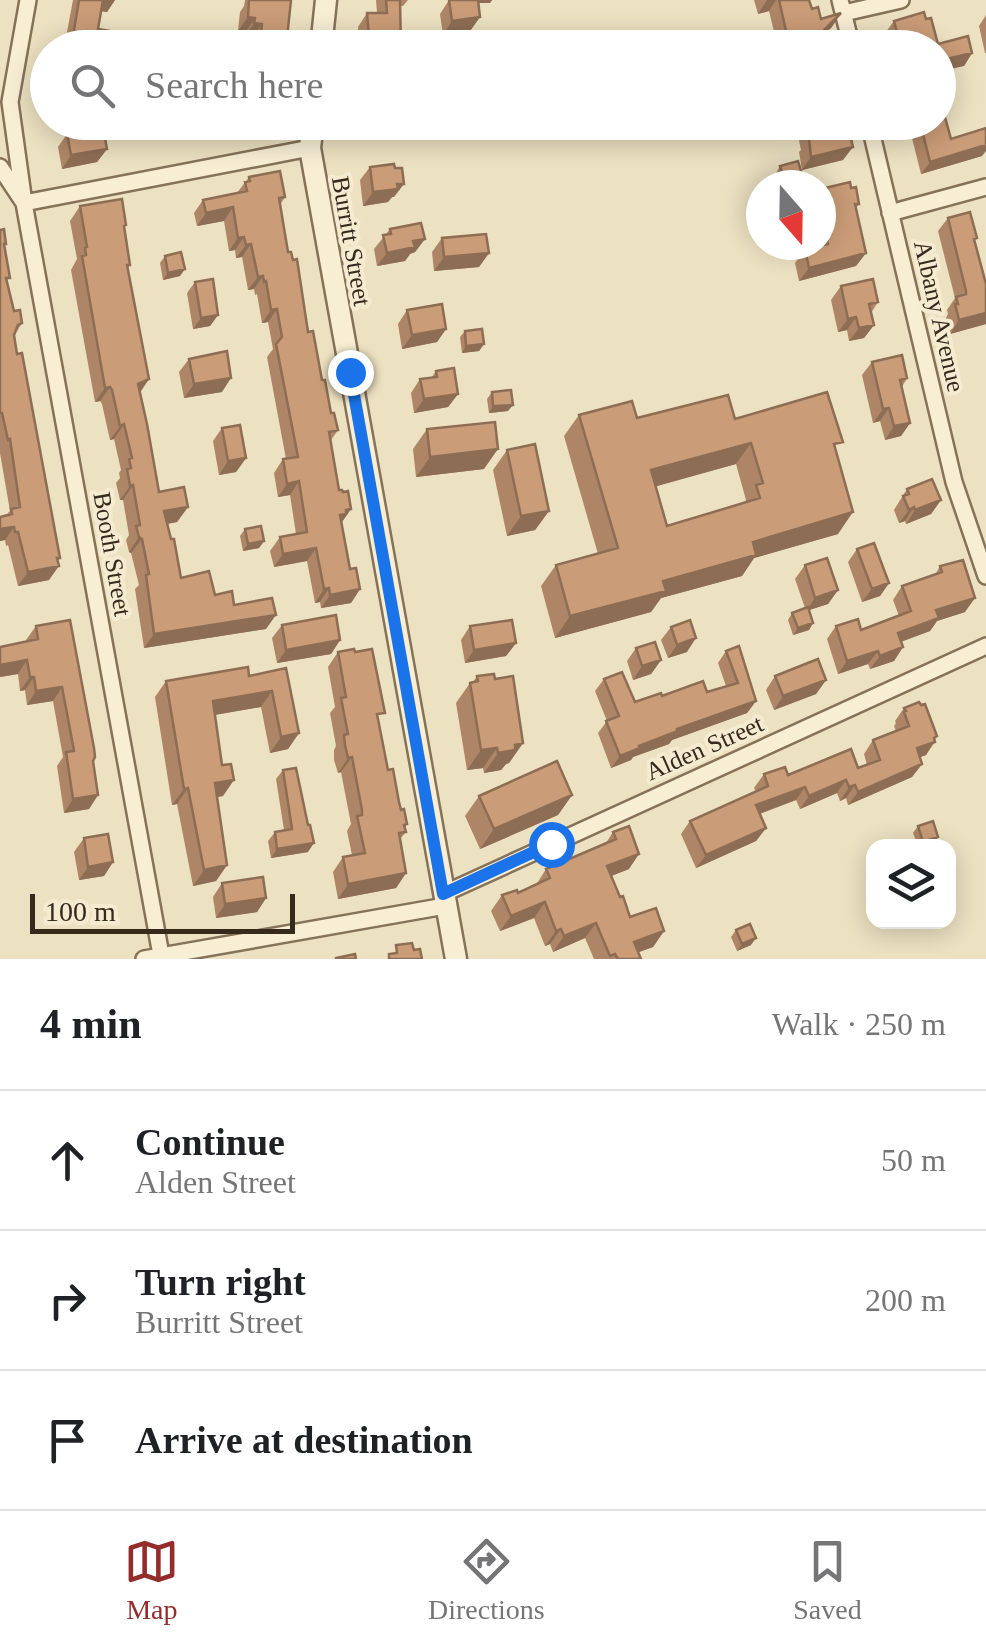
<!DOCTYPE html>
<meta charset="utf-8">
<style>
:root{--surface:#fff;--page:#f2f2f2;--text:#202124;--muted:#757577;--line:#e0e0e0;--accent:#932d2b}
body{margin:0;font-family:Georgia,serif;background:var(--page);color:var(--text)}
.controls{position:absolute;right:30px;bottom:30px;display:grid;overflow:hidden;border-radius:20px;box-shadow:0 5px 25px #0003}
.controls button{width:90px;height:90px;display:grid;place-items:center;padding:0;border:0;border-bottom:2px solid var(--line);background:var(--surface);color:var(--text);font:50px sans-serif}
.compass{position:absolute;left:746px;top:170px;width:90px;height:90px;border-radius:50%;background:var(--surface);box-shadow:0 5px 25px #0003;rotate:160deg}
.scale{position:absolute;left:30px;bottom:25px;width:265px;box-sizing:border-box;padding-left:10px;border:5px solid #362a1d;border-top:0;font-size:28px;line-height:35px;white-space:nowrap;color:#362a1d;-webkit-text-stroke:8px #f4ebd1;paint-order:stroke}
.stop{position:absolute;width:30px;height:30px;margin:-22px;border:8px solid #1a73e8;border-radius:50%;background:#fff}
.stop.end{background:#1a73e8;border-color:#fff;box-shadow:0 2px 10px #0008}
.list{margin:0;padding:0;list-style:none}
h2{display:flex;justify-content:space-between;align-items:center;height:130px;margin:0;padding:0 40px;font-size:42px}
h2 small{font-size:32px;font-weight:400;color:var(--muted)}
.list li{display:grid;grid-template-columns:65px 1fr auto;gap:30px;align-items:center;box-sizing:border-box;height:140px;padding:0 40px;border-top:2px solid var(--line)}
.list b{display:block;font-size:38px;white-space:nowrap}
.list p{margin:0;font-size:32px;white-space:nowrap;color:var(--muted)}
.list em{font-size:32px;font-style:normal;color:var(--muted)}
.icon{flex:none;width:55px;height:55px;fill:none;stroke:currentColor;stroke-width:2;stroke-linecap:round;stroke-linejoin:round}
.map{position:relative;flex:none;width:986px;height:959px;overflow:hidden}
.search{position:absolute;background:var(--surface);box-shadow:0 5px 25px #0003;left:30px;right:30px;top:30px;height:110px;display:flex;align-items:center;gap:25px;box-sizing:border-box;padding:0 35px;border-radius:55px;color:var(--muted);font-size:38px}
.sheet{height:550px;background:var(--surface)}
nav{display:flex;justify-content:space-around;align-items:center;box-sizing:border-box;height:140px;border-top:2px solid var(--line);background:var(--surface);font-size:28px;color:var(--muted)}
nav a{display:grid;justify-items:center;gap:5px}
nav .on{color:var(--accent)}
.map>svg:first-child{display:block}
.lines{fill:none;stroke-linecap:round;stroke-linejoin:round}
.minor-casing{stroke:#857259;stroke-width:20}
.tertiary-casing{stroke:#857259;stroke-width:25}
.minor{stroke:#f8eed4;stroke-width:15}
.tertiary{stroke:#f8eed4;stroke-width:20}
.wall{fill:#ae8667;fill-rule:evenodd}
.shaded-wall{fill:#8d6d54}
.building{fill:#ca9c78;stroke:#8d6d54;stroke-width:2.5;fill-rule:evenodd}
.route{stroke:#1a73e8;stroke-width:12}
.labels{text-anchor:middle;stroke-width:8;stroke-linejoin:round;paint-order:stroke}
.street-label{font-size:25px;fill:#362a1d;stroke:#f4ebd1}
</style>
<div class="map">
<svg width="986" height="959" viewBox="0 0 986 959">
<rect width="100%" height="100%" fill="#ece1c1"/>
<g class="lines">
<!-- minor casing -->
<g class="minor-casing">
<path id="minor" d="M28,0L10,102L24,203L310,148
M840,0L852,48
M844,13L901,0
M869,122L954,482L986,576
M0,167L24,203L161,955
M890,213L986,187
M443,894L986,646
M144,959L445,906"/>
</g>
<!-- tertiary casing -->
<g class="tertiary-casing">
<path id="tertiary" d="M321,48L326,0
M313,122L310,148L456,959"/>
</g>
<!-- minor -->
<use href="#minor" class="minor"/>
<!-- tertiary -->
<use href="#tertiary" class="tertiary"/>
</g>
<!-- wall -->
<path class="wall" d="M73,0H115L107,12L101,11L98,29L131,48H64Z
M245,0H291L286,48H251L252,37H245L246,31H238L240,12L244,6Z
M376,0H410H408L403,6H400L401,48H359L358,27L367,13H377Z
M449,0H492L490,3H478L480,17L470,31L443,35L440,14Z
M754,0H809L812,9L821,19L832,27L824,34L828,48H778L769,11L758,14Z
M986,15V53H985L979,26Z
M926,19L938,44L972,53L964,66L938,48H889L885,33L894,21Z
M362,122H397L389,134L373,137L372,130L363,131Z
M795,122H847L843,160L802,170L799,152L801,150Z
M908,122H938L951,139L982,156L921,174Z
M67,134L107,149L97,162L62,169L58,147Z
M780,166L802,174L797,181L779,185L776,173Z
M370,167L394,197H392L388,202L363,206L360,180Z
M249,177L285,197L280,205L288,252L331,413L338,430L331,440L339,490L351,509L341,523L350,569L360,589L351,603L321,608L320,602L315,603L307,561L274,567L270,551L280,537L296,534L290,495L278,497L274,473L283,459H286L267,357L273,349L268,322L262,323L257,294L255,295L254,289L248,290L242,257L236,258L235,250L229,251L224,221L197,226L194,213L203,200L237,193Z
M851,188L859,204L856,208L866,253L856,266L799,281L795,263L805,249L821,245V189Z
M80,206L126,225L124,228L130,265L128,268L149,379L140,393L159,492L188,507L177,522L167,524L181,578L234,605L266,629L144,648L135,589L139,585L131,553L129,552L126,540L129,535L123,500H120L116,483L120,478L119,473L121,470L114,439L110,440L102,404L100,401L95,402L71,270L77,259L70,221Z
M948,218L974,241L986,284V324L950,334L946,318L948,314L947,310L955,298L938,231Z
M390,229L425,239L415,252L410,254L405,261L377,266L374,249Z
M0,230L5,247L7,282L14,311L22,323L14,336L58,561L49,580L18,586L8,545L6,546L5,540L0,541V517L6,515L10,511L0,453Z
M442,238L489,253L479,267L434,271L432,252Z
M165,256L180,276L163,280L160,263Z
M195,282L218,315L210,326L193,329L187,293Z
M841,286L878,302L871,313L874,325L864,338L849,341L847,330L838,332L831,300Z
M407,310L446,329L437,342L402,349L398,324Z
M465,331L484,344L479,351L462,353L460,337Z
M189,359L222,392L184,398L179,372Z
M872,362L907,378L902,387L910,423L901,436L885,440L880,421L873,423L862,375Z
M436,371L458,394L448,407L414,413L411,393L420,379L432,377Z
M492,392L508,411L489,413L487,399Z
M579,415L637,418L735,419L836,451L838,534L754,558L742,576L661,598L651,612L555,638L541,586L556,565L598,554L564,436ZM736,464L746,500L744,503L667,526L655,486Z
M222,428L246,458L236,472L219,475L213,441Z
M427,429L484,469L416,477L413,449Z
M507,450L549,511L535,530L507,536L493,470Z
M907,489L941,500L931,514L906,524L905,521L899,523L894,510Z
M245,529L264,541L259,548L243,551L240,536Z
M857,549L889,583L880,596L862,602L848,562Z
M805,565L838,590L828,604L809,610L813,623L809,630L793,635L788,620L792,613L805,608L795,579Z
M940,566L965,612L937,621L930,631L901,642L903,647L894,661L870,669L868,664L838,674L827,639L836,626L861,630L899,616L893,600L902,586L935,575Z
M282,625L340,640L331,654L277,663L272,638Z
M36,626L93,761L98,795L89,809L64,813L57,766L63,757L53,701L27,705L25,690L20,691L18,674L0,677V647L27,642L26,640Z
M470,626L516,643L506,656L465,663L461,640Z
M671,627L687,652L668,658L661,640Z
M636,648L661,660L651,674L633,680L627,661Z
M726,651L756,701L747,713L672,740L669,744L633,757L631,760L611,768L598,733L607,721L595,691L604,679L635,702L662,696L707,692L726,686L718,663Z
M338,652L378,722L388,770L407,824L405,828L406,832L400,839L406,873L396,888L338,899L333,872L343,857L352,855L347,831L351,824L341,772L338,773L334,760V750L336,746L330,713L335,707L328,667Z
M286,668L299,733L288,749L270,753L261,707L215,715L223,796L217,797L227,865L216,881L193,886L177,804L172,805L155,697L166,681L249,676Z
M477,676L495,679L523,743L509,763L506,764L501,770L484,773L483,768L467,770L456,703L470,683L473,682Z
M775,676L826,680L816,694L774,710L766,690Z
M904,708L935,742L926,755L920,757L922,764L912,777L848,805L846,798L840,801L837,793L800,809L796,800L760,814L766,828L756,841L696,868L681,834L690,821L756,792L754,788L764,774L788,775L858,768L867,765L864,754L873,740L896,731L894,726L896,723L895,721Z
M283,770L308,852L271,858L268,841L275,832L284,830L276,779Z
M572,795L558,815L480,849L465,816L479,796Z
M918,826L934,844L926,846H918L913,833Z
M613,832L629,869L611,876L630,917L664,931L653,947L638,952L641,959H594L585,938L553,952L550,944L545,946L534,918L500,931L491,911L502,895L518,893L536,885L546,869L606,843Z
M84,838L113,862L104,876L79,880L74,852Z
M222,883L266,898L257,912L216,918L213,897Z
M736,930L751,945L737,951L731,937Z"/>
<!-- shaded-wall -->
<path class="shaded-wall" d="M101,0H115L107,12L94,10Z
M462,0H492L490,3H460Z
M767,0H776L769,11L758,14Z
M841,13L832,27L814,44L823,31Z
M248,17L255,18L246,31H238Z
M480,17L470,31L443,35L452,21Z
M254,23L262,24L252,37H245Z
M972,53L964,66L938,72V61Z
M58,122H90L86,127Z
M145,122H192L187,129Z
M369,122H377L372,130L363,131Z
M397,122L389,134L373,137L383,123Z
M986,145V151L982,156L921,174L930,162Z
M853,147L843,160L802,170L811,157Z
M107,149L97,162L62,169L71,155Z
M802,174L797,181L780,185L784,179Z
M397,184H404L394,197H392L388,202L363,206L373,192Z
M233,207L224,221L197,226L206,213Z
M244,237L235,250L229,251L238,238Z
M425,239L415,252L410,254L405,261L377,266L387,253L413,241Z
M251,244L242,257L236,258L246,245Z
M489,253L479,267L434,271L444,257Z
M866,253L856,266L799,281L809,268Z
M185,269L180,276L163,280L168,273Z
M263,276L254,289L248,290L258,277Z
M277,309L268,322L262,323L271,310Z
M986,313V324L950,334L959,320Z
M218,315L210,326L193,329L201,318Z
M856,317L847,330L838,332L848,319Z
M874,325L864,338L849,341L859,328Z
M446,329L437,342L402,349L412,335Z
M484,344L479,351L462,353L466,346Z
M231,378L222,392L184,398L194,384Z
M149,379L139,393L138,384Z
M110,387L100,401L95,402L105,388Z
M458,394L448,407L414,413L424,399Z
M513,405L508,411L489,413L493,406Z
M889,408L880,421L873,423L883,409Z
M910,423L901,436L885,440L894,426Z
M124,424L114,439L110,440L120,426Z
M751,443L736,464L636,492L651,470Z
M498,449L484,469L416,477L430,457Z
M246,458L236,472L219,475L228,461Z
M299,481L290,495L278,497L287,484Z
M133,485L123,500H120L130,486Z
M941,500L931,514L906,524L915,510Z
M188,507L177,522L154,526L164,511Z
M914,507L905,521L899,523L909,510Z
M351,509L342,522L340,523V515L346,510Z
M549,511L535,530L507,536L521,516Z
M853,512L838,534L754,558L742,576L661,598L651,612L555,638L570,616L663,581L753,542Z
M14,527L5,540L0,541V529Z
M139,537L142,539L131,553L129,552Z
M264,541L259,548L243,551L248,544Z
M316,548L307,561L274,567L283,554Z
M57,558H60L53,567L59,566L49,580L18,586L28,572Z
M889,583L880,596L862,602L872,589Z
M329,588L320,602L315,603L324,589Z
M360,589L351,603L321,608L330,595Z
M838,590L828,604L806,611L815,598Z
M975,598L965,612L937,621L930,631L889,646L898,633L936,610Z
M276,615L266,629L144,648L154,634Z
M813,623L809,630L793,635L798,628Z
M696,638L687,652L668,658L677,645Z
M340,640L331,654L277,663L286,650Z
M516,643L506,656L465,663L474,650Z
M903,647L894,661L870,669L880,656Z
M878,651L868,664L838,674L847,661Z
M27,660L18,674L0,677V665Z
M661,660L651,674L633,680L642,666Z
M30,677H34L25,690L20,691Z
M826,680L816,694L774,710L783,696Z
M62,687L53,701L27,705L36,691Z
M272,691L261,707L202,717L213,701Z
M756,701L747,713L672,740L669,744L633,757L631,760L611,768L620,756L639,746L677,729Z
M299,733L288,749L270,753L281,737Z
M937,736L926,755L907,762L917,748Z
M523,743L509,763L506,764L501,770L484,773L498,753L515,745Z
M497,748L483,768L467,770L481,750Z
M352,757L341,772L338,773L348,758Z
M922,764L912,777L848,805L858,792Z
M234,780L223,796L204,799L215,783Z
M846,780L837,793L800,809L809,796Z
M855,785L846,798L840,801L849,787Z
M805,787L796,800L747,818L756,805Z
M188,788L177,804L172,805L184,789Z
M98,795L89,809L64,813L73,799Z
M572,795L558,815L480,849L494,829Z
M766,828L756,841L696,868L706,855Z
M938,837L934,844L920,846L923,842Z
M314,843L308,852L271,858L277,849Z
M639,854L629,869L596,882L607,866Z
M113,862L104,876L79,880L88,867Z
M227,865L216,881L193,886L204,870Z
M406,873L396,888L338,899L348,884Z
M266,898L257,912L216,918L225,904Z
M545,902L534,918L500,931L511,916Z
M596,923L585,938L553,952L564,936Z
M561,929L550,944L545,946L556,931Z
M664,931L653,947L623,958L634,942Z
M756,938L751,945L737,951L742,944Z"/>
<!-- building -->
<path class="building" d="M79,0H103L98,29L134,35L131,48H71Z
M249,0H291L286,48H259L262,24L254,23L255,18L248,17Z
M386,0H400L401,48H370L367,13H387Z
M449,0H478L480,17L452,21Z
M779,0H809L812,9L818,7L821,19L841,13L823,31L828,48H790Z
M924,12L926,19L931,18L938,44L968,36L972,53L938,61V48H901L894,21Z
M938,92L951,139L986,128V145L930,162L920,122H938Z
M808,122H847L853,147L811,157L809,139L811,138Z
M103,127L107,149L71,155L67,134Z
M798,161L802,174L784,179L780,166Z
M394,164L395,168H402L404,184H397L398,189L373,192L370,167Z
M280,171L285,197L279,198L288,252H291L293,260L297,259L308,332L313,331L322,380H325L331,413H334L338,430L329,432L339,490H342L343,492L348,491L351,509L346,510V514L340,515L350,569L356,568L360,589L330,595L329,588L324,589L316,548L283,554L280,537L307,532L299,481L287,484L283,459L298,457L276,344L282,337L277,309L271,310L266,281L264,282L263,276L258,277L251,244L246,245L244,237L238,238L233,207L206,213L203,200L247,191L245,182L250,181L249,177Z
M850,182L851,188L856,187L859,204H855L866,253L809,268L805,249L828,244L826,235L831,234L825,206H821V189Z
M122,199L126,225L124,226L130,265H127L149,379L138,384L147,424L159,492L184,487L188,507L164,511L171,539H174L181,578L209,571L215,595L232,591L234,605L272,598L276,615L154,634L146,575L149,574L142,539L139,537L136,526L140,525L133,485L130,486L127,469L131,468L129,459L132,458L124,424L120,426L112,390L110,387L105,388L82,256L86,255L85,248L87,247L80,206Z
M970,212L977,238L974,239L986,284V313L959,320L955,304H958L956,297L966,294V291L948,218Z
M421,223L425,239L413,241L415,247L387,253L383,235L391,234L390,229Z
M4,229L6,244H4L10,278H6L14,311L20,310L22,323L18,325L14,335L17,354L22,353L60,558H57L59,566L28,572L18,532H15L14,527L0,529V517L12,514L11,509L20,507L10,439L8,440L2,413H0V230Z
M486,234L489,253L444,257L442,238Z
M181,252L185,269L168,273L165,256Z
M213,279L218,315L201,318L195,282Z
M873,279L878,302L869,304L874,325L859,328L856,317L848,319L841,286Z
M442,304L446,329L412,335L407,310Z
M482,329L484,344L466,346L465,331Z
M227,351L231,378L194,384L189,359Z
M902,355L907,378L900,380L910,423L894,426L889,408L883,409L872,362Z
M454,368L458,394L424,399L420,379L437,377L436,371Z
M511,390L513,405L493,406L492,392Z
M827,392L843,442L834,444L853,512L753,542L756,555L663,581L666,591L570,616L556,565L618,548L579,415L632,401L637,418L728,395L735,419ZM751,443L763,483L756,485L760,498L667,526L651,470Z
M495,422L498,449L430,457L427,429Z
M240,425L246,458L228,461L222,428Z
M535,444L549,511L521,516L507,450Z
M932,479L941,500L915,510L914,507L909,510L903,496L909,494L907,489Z
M261,526L264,541L248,544L245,529Z
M874,543L889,583L872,589L857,549Z
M827,558L838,590L815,598L805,565Z
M963,560L975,598L936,610L939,618L898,633L903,647L880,656L878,651L847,661L836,626L858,619L861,630L911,611L902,586L942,572L940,566Z
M808,607L813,623L798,628L792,613Z
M336,615L340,640L286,650L282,625Z
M70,620L94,748L95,757L93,761L98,795L73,799L66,752L74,751L62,687L36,691L34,677H30L27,660L0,665V647L38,639L36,626Z
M512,620L516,643L474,650L470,626Z
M690,620L696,638L677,645L671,627Z
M655,642L661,660L642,666L636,648Z
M739,646L756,701L677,729L678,731L639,746L640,748L620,756L606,721L619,716L604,679L622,672L635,702L661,693L662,696L703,681L707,692L738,683L726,651Z
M354,649L355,652L372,649L385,713L377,714L388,770L393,769L399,802L401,810L404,809L407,824L404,825L406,832L399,833L406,873L348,884L343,857L365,853L357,816L362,815V810L352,757L348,758L345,745L344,735L348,734L341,698L346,697L338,652Z
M818,659L826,680L783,696L775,676Z
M248,667L249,676L286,668L299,733L281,737L272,691L213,701L222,765L231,764L234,780L215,783L227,865L204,870L188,788L184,789L166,681Z
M494,674L495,679L513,676L523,743L515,745V750L498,753L497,748L481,750L470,683L478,681L477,676Z
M919,702L921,705L925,704L937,736L934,738L935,742L917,748L922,764L858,792L855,785L849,787L846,780L809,796L805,787L756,805L766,828L706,855L690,821L768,786L764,774L785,767L788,775L851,749L858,768L880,760L873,740L909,726L904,712L906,711L904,708Z
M557,761L572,795L494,829L479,796Z
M296,768L308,825H310L314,843L277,849L275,832L292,829L283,770Z
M933,821L938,837L923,842L918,826Z
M629,826L639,854L607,866L620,897L623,896L630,917L656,908L664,931L634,942L641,959H618L615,954L610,956L596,923L564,936L561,929L556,931L545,902L511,916L502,895L517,890L518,893L550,878L546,869L616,839L613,832Z
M108,834L113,862L88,867L84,838Z
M263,877L266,898L225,904L222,883Z
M750,924L756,938L742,944L736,930Z
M412,943L414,950L420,949L422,959H389V954L397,953L396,945Z
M355,954L356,959H336V958Z"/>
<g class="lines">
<!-- route -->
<path class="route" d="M350,372L443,894L551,844"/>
</g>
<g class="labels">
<!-- street labels -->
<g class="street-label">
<text transform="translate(352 241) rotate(80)" y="9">Burritt Street</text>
<text transform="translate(940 316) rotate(77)" y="9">Albany Avenue</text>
<text transform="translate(113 554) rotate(80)" y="9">Booth Street</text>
<text transform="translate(704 747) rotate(-24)" y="9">Alden Street</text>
</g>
</g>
</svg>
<div class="controls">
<button><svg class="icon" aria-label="layers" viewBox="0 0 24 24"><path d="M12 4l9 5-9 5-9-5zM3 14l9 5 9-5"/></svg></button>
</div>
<svg class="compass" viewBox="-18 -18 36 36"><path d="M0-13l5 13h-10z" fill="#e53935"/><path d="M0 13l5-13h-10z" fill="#757577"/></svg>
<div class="scale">100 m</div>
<div class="stop" style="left:551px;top:844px"></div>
<div class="stop end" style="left:350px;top:372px"></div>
<div class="search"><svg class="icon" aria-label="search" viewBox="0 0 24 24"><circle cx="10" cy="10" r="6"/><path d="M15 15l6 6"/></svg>Search here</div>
</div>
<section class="sheet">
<h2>4 min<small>Walk · 250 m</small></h2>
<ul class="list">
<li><svg class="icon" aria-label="ahead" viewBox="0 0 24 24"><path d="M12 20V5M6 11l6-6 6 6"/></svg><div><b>Continue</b><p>Alden Street</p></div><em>50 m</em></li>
<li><svg class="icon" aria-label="right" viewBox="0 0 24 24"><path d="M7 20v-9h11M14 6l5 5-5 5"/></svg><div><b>Turn right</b><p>Burritt Street</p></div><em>200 m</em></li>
<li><svg class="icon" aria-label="arrive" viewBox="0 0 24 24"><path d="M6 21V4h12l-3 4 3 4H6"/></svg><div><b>Arrive at destination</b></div></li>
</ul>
</section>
<nav>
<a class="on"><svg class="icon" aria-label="map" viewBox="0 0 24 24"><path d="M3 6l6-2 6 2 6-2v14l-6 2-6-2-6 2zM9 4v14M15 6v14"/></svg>Map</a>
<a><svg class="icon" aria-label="directions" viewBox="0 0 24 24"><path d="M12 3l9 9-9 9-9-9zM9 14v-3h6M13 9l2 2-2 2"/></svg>Directions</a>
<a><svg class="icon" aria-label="saved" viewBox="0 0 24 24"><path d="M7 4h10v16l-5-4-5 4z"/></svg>Saved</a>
</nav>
